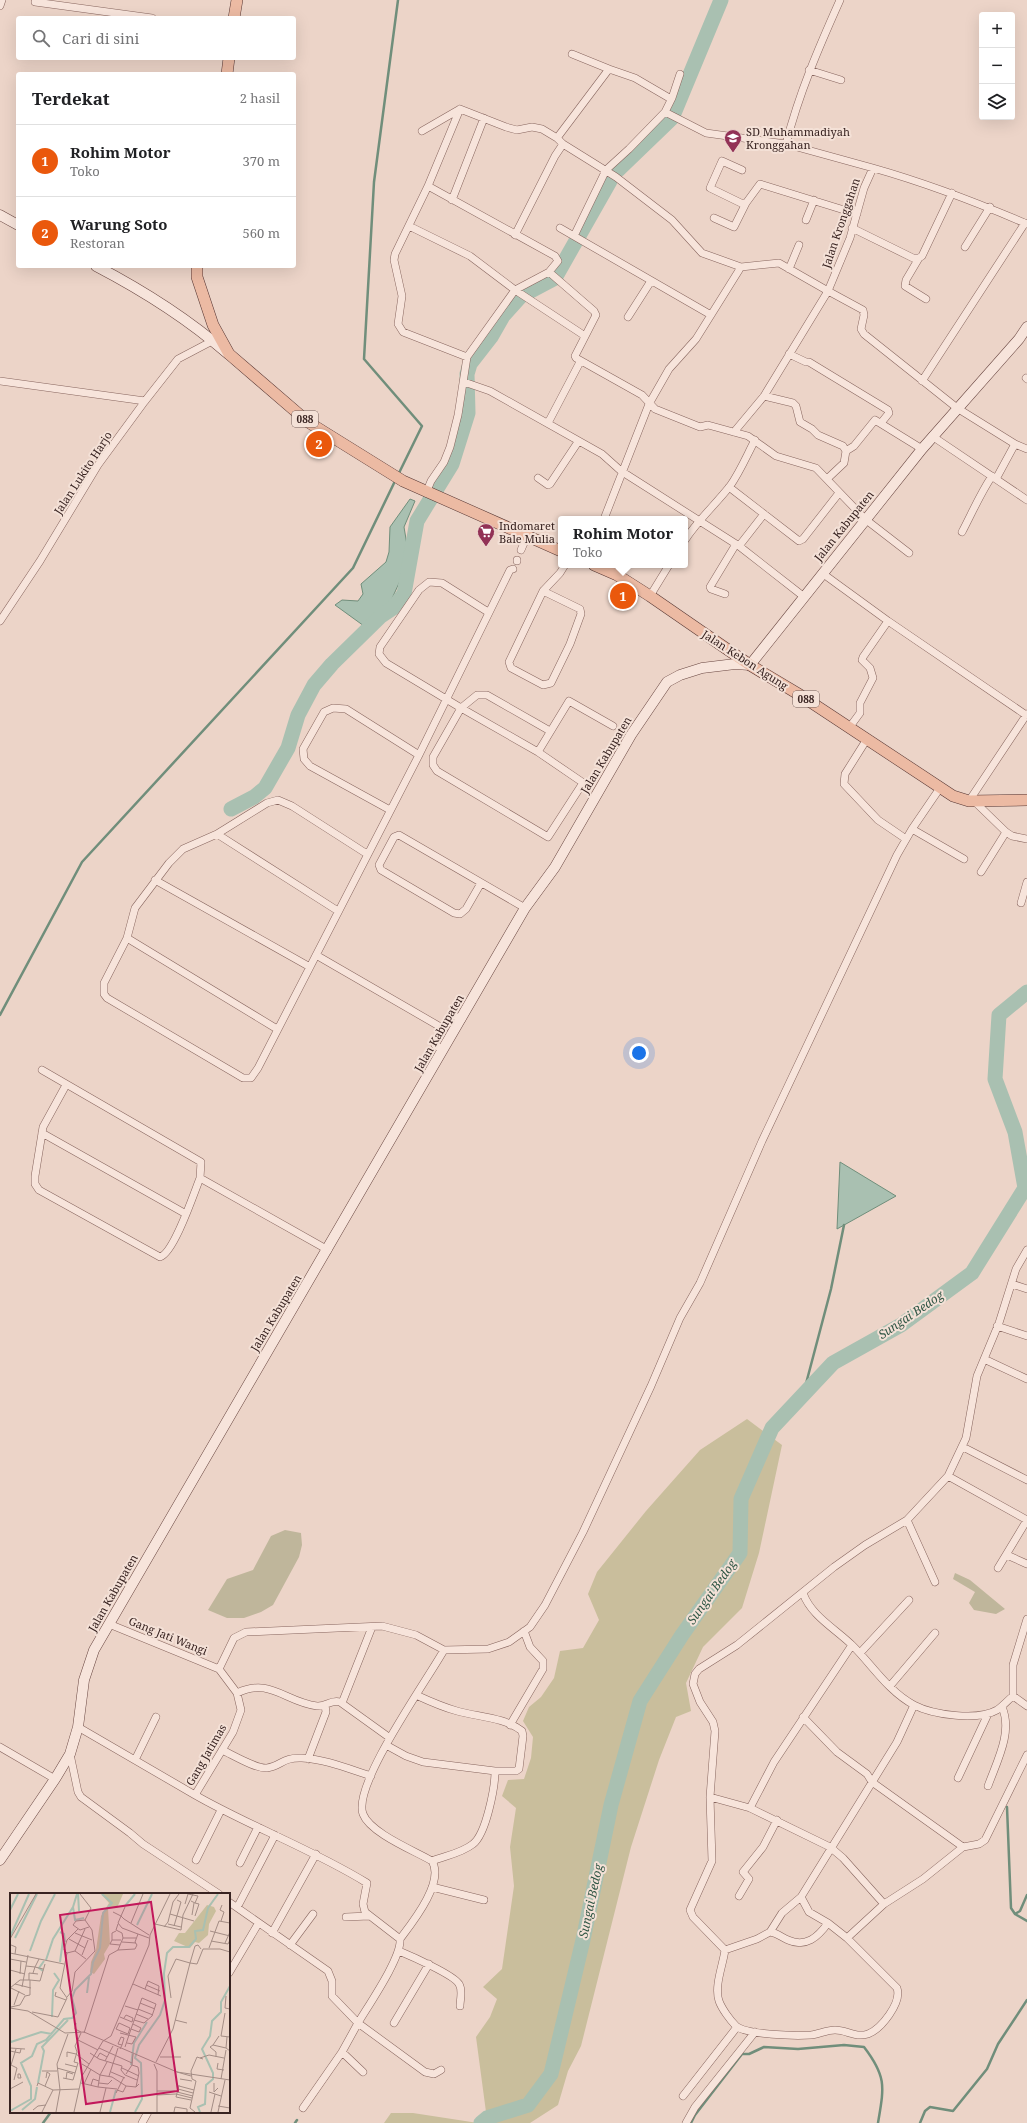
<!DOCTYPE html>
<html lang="id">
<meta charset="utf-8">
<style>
:root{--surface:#fff;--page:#f2f2f2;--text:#202124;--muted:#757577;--line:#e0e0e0;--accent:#ea580c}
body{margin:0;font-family:"Noto Serif",serif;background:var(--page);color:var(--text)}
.controls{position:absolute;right:12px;top:12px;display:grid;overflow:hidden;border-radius:4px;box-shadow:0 4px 16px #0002}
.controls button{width:36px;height:36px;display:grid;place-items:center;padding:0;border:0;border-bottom:1px solid var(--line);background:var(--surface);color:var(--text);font:20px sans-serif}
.you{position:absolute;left:639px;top:1053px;width:14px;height:14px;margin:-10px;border:3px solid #fff;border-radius:50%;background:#1a73e8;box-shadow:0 0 0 6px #1a73e833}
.badge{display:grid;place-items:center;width:26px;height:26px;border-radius:50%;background:var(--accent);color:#fff;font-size:13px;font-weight:700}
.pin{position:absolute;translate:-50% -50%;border:2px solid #fff;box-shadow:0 1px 4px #0006}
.popup{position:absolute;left:558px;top:516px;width:130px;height:52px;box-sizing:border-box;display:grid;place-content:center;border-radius:4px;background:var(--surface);filter:drop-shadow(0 1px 3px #0005);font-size:13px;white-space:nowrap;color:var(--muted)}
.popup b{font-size:15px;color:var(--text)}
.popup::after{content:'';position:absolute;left:50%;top:100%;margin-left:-8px;border:8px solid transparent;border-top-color:var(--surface)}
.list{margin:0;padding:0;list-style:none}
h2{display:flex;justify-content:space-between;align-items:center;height:52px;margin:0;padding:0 16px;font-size:17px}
h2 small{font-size:13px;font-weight:400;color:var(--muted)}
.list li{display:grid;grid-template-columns:26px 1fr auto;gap:12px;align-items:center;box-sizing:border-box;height:72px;padding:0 16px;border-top:1px solid var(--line)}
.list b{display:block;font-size:15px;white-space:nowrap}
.list p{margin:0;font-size:13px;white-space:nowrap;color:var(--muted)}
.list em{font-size:13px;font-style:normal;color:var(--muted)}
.icon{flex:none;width:22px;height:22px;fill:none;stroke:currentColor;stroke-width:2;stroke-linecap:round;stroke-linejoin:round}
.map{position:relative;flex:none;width:1027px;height:2123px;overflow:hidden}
.search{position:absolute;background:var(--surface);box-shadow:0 4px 16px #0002;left:16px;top:16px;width:280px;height:44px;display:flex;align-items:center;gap:10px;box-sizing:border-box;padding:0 14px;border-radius:4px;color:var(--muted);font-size:15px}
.panel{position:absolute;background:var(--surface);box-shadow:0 4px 16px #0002;left:16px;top:72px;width:280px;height:196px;border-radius:4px}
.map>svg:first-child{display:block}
.green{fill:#c9be9c}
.cemetery{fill:#bfb69b}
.water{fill:#a9c0b1;stroke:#708e7b}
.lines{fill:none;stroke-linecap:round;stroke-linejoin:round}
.stream{stroke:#708e7b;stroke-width:2.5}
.river{stroke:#a9c0b1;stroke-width:15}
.minor-casing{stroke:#87655e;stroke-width:8}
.secondary-casing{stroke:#694641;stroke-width:11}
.primary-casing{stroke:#553532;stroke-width:12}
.minor{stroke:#f7e4db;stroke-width:7}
.secondary{stroke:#f7e4db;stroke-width:10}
.primary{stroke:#ecbaa3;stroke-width:11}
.labels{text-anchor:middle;stroke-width:4;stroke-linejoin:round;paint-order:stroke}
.shield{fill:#f4e1d7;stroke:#705c58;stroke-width:1}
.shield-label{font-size:10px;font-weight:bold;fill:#382321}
.poi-label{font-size:11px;fill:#382321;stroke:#f4e1d7;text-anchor:start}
.street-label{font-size:11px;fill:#382321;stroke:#f4e1d7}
.water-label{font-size:12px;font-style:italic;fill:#315746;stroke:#f4e1d7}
.inset-river{fill:none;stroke:#a9c0b1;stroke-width:2}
.inset-road{fill:none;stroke:#a48d85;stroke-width:1}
.view{fill:#c2185b;fill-opacity:0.15;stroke:#c2185b;stroke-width:2}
.inset-edge{fill:none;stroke:#382321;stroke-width:2}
</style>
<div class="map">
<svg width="1027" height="2123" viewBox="0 0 1027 2123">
<rect width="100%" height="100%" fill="#ecd4c8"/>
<!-- green -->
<path class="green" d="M747,1419L782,1445L759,1553L742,1608L703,1647L686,1683L691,1711L676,1717L659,1760L631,1847L581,2046L568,2071L558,2105L530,2123H492L486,2112L476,2037L490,2017L497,1999L483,1987L502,1969L514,1886L510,1847L516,1808L502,1796L508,1780L524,1779L531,1758L533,1737L523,1721L529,1707L541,1697L554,1678L560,1651L583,1648L599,1620L588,1594L597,1572L646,1511L700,1450Z
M391,2113H413L478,2123H384Z"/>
<!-- cemetery -->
<path class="cemetery" d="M285,1530L301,1533L302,1545L299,1557L273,1605L261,1612L244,1618H227L208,1610L227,1579L253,1570L271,1536Z
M955,1573L970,1580L1005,1609L996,1614L974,1610L969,1603L975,1592L953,1579Z"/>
<!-- water -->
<path class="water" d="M410,499L415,501L404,527L407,545L400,581L389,605L364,626L335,605L342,600L358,601L363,594L361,584L386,562L389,552L390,527Z
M840,1162L896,1196L837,1229Z"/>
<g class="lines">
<!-- stream -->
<path class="stream" d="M398,0L374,182L364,359L422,426L398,475
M0,1015L82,862L353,568L396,479
M803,1395L831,1289L844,1225
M1007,1807L1011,1908L1015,1914L1027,1921
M1015,1914L1020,1911L1027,1895
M43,2123L51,2112
M295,2123L297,2120
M691,2123L695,2115L742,2054H749L764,2047L798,2049L844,2045L864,2047C887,2077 884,2087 878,2123
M920,2123L925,2111L930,2107L953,2111L987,2069L998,2044L1027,2000"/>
<!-- river -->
<path class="river" d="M618,170L672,118L721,0
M231,809L254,797L265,788L288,748L298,715L314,685L332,664L381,616L393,608L404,594L417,521L452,464L468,413L467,374L470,364L491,337L503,316L521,296L555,278L610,181
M481,2123L487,2118L528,2105L551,2074L583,1940L611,1805L640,1701L682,1635L740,1553L741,1499L772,1428L833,1363L901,1325L972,1273L1025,1188L1015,1132L995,1079L999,1015L1027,992"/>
<!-- minor casing -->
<g class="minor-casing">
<path id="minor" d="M35,2L152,18
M0,6L2,0
M572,54L609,69
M809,70L841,80
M671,99L635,78L609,69L557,138L563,144L616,177L672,220L702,253L741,267L779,263L828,291L764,396L734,432
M460,109L428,186L395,254L394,260L402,296L398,324L403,332L467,357
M665,112L706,133L786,144L873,168
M422,131L460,109L506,127L517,130L532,127L542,129L557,138
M786,144C799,93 819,47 840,0
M742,170L722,161L710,188L745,205
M452,200L484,118
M714,218L734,227L746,203L760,184L857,214
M806,220L814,200
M409,226L470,256L515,290L585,336
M560,228L711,315
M852,228L913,258H919L922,256L952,193
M515,235L555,156L563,144
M574,236L606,170L629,149L665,112L672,98L680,74
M965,247L990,207
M919,258L906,280L905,286L926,299
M789,269L799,245
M549,272L594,311L596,315L575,356L576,358L642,395L655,409L700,427L708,425L748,436L776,456L816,468L865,519L909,553
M628,317L651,281
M789,354L806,362H809L888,410L889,413L881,423
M1026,378L1027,379
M0,381L145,401
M922,381L1025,223
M464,382L490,391L602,454L621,471L739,546L803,596
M764,396L793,403L796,406L800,422L812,429L818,435L843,446L846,451L844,463L827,479
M548,423L580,362
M932,436L1027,500
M1015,444L957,408L864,334L861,329L864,315L863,310L828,291L850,238L864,188L873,168C926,183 976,202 1027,224
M846,451L854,446L875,420L922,449
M538,478L548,485L550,484L578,442
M996,479L1015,444L1027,449
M729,487L799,541L803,539L839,493
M426,493L431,481L444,462L450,447L458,415L467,357L515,290L549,272L558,261L555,256L428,186
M604,519L649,404L669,369L696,339L741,267
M962,532C972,513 980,494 992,476
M685,540C698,520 715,505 730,486C740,472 747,455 755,440
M739,546L764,514
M521,550L527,536
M517,561V560
M822,573L888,621L1026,715
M617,575L623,565
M543,591L580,609L581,614L570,644L551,683L543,685L511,668L509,662L543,591L560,573L565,565
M725,594L711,589L710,587L736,544
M650,596L669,565
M488,612L442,583L429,582L419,590L380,647L379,654L386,663L461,708L477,695H487L550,731
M0,621L40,561L98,465L145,401L178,359L216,339
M461,708L538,752L582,782L581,786L548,837L437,771L433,765V757Z
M849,728L860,713V703L873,678L870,668L862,660L863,657L888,621
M867,739L845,774L844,784L878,820L906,839
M538,752L569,701L613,726
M969,801L1027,714
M974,801L1006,832L1012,836L1027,839
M390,810L310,766L304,759L303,749L324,712L333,708L346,709L419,755
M912,829L964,859
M217,834L338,911
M367,854L292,806L278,800L267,803L217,834L183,849L169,863L135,908L127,938L104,983V994L107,998L243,1078H251L258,1068L419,755L510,570L513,569
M981,872L1006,832
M155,880L310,967
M481,883L466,909L460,914L454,913L381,870L379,865L394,837L399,835L525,908
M1021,903L1027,882
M127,938L277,1029
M316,955L444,1029L452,1015L462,1019
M443,1050L435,1045L444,1029
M42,1070L201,1162L200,1178L328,1250
M66,1085L43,1127L35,1176V1184L39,1190L160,1257C174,1253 194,1193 200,1178
M42,1133L186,1214
M1012,1284L1027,1289
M997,1326L1027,1336
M984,1359L1027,1379
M963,1447L1027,1480
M948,1476L1027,1520
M907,1520L935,1582
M1007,1555L1027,1564
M998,1568L1027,1520
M803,1593C811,1616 836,1629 853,1646C872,1665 889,1692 914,1705C933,1715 978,1721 997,1710C1003,1706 1008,1700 1013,1696V1665L1027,1619
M109,1624L219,1669
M860,1653L909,1600
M219,1669L234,1638L246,1632L382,1626L416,1635L444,1650
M890,1686L935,1633
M237,1693C270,1677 285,1702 317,1706C326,1707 331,1699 340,1702L390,1738
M416,1695C429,1701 442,1707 457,1711C478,1717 504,1717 522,1731L523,1736L519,1769L516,1771H495
M1013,1696L1027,1706
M342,1703L372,1627
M803,1717L837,1752L867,1774L872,1782L963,1847
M510,1725L543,1669V1661L530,1647L524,1631
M78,1727L195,1795L233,1732L241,1710L237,1693L219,1669
M386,1745L406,1756L423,1762L495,1771C495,1788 486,1834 473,1844C462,1853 445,1856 432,1861
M0,1747L55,1779
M222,1750C233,1755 256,1769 267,1768C281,1766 283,1757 302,1758C325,1759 349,1769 371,1776
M70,1754L78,1792L81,1797L130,1833L143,1844L219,1894
M308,1759L326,1712L325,1705
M135,1760L156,1717
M958,1778L988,1714
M988,1786C997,1761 1013,1732 1002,1707
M195,1795C251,1827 312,1849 367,1883L363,1904L365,1912L400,1939C402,1957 368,2006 358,2023L425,2072L434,2074L441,2070
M710,1797L750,1808L830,1847L843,1858L884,1904
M750,1808L774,1762L852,1645
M196,1860L221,1810
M240,1863L258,1827
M432,1887L484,1900
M739,1896L749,1879L743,1872L763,1847L777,1820
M801,1897L809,1912L828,1923
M229,1902L328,1971L332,1981V1996L358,2023L342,2052L303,2108
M239,1904L275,1835
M346,1917L369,1916
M770,1932L782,1913L801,1897L897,1742L914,1705
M272,1933L316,1854
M847,1938L884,1904L923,1879L963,1847L979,1844L985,1840L1027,1755
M400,1939C412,1923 445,1882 432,1861C415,1851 370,1833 363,1814C352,1785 428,1679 444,1650L488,1649L509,1642L530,1627L545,1605L583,1532L651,1386L680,1318L700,1283L762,1141L897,855L912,829L940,788
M290,1945L313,1914
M725,1950L757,1939L770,1932C777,1933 781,1937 788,1940C806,1948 818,1937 828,1923L847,1938L897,1988C902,2003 881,2029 868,2034C855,2038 847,2030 835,2030C827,2030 819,2034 811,2035C796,2036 747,2035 736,2026C730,2020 722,2009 719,2001C714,1986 723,1965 725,1950L693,1917L690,1910L712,1861L710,1797L715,1731L713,1722L700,1702L693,1684L695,1674L699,1669L737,1645L834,1567L865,1545L907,1520L948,1476L966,1438L977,1376L999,1323L1016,1269L1027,1250
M399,1951C411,1956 454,1975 459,1984C463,1990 460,2000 460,2006
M229,1973L258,1924
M394,2023L429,1964
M342,2052L363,2072
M683,2096L737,2027
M142,2123L148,2112
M686,2123L695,2107L755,2032"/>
</g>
<!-- secondary casing -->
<g class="secondary-casing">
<path id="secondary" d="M0,215L18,225
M96,266C142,290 188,319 227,353
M0,1860L55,1779L70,1754L78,1727L84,1680L94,1650L525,908L555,867L631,735L667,682L680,675L702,668L735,664L750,665L922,449L1019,339L1027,327"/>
</g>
<!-- primary casing -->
<g class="primary-casing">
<path id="primary" d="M234,18L237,0
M227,74L229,58
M197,266V277L213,325L229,354L308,422L403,481L561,551
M594,565L617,575L650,596L750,665L800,695L953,796L969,801L1027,800"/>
</g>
<!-- minor -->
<use href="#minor" class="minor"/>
<!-- secondary -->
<use href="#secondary" class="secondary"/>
<!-- primary -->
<use href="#primary" class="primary"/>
</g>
<!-- icons -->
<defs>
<g id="school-pin" transform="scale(0.9)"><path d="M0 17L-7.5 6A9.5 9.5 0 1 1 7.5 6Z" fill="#923256" stroke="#f4e1d7"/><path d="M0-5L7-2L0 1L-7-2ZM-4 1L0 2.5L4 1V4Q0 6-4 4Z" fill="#fff"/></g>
<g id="supermarket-pin" transform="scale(0.9)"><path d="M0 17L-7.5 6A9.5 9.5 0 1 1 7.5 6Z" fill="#923256" stroke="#f4e1d7"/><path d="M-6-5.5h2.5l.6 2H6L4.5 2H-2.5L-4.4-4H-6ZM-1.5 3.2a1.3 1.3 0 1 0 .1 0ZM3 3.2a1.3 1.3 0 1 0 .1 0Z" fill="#fff"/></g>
</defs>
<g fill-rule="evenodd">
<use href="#school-pin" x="733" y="138"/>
<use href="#supermarket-pin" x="486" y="532"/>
</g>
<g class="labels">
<!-- shield labels -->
<g class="shield">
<rect x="292" y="411" width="26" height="16" rx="3"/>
<rect x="793" y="691" width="26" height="16" rx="3"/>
</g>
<g class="shield-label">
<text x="305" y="423">088</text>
<text x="806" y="703">088</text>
</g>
<!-- poi labels -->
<g class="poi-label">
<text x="746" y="136">SD Muhammadiyah<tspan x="746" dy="13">Kronggahan</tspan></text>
<text x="499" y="530">Indomaret<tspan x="499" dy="13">Bale Mulia</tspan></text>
</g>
<!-- street labels -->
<g class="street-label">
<text transform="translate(841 223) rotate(-71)" y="4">Jalan Kronggahan</text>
<text transform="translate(83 473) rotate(-57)" y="4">Jalan Lukito Harjo</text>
<text transform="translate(844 526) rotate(-51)" y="4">Jalan Kabupaten</text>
<text transform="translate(745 660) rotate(33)" y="4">Jalan Kebon Agung</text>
<text transform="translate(606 755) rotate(-59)" y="4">Jalan Kabupaten</text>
<text transform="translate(439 1033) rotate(-60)" y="4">Jalan Kabupaten</text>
<text transform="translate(276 1313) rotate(-59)" y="4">Jalan Kabupaten</text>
<text transform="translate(113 1593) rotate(-60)" y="4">Jalan Kabupaten</text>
<text transform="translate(168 1636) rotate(22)" y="4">Gang Jati Wangi</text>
<text transform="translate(206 1755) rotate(-60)" y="4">Gang Jatimas</text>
</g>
<!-- water labels -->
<g class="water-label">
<text transform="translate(911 1315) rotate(-34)" y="4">Sungai Bedog</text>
<text transform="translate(712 1592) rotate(-55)" y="4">Sungai Bedog</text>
<text transform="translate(591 1901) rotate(-78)" y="4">Sungai Bedog</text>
</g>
</g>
<!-- overview -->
<g transform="translate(10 1893)">
<rect width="220" height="220" fill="#ecd4c8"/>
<path d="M91,1H113L107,15H98L100,51L94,61L95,66L84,81L80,79L81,69L86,57L91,23L99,10ZM197,12L204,14L206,18L199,31L198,42L189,50L185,49L180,55L164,48L169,40H175Z" fill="#c9be9c"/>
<path class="inset-river" d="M68,1L69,18M115,13L125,1M63,14L65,27L74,25M0,17L8,1M127,32L142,1M50,39L54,41L55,49M0,44L19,1M5,45L27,1M20,58L31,28L45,1M36,67L43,46L63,14L67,1M50,69L54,40M33,78L29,75L34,68M77,100L79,84M42,124L43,97L49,87L44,80M0,147L1,149L31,139L42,141M121,172L124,150L137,129M28,190L34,158L32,154L58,127M12,217L25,206L27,194M0,218L21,206V193L11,170L22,163L27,151L36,147L54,126L62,125L66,120L62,105L65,97L81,81L83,69L90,55L93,20L102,10L92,1M100,219L106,197M125,219L132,206L131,170L125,165L129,152L150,122L155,107L154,80L157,60L163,54H179L186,46L185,38L193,37L198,15L208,1M190,219L188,214L195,211L196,192L203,186V180L192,156L200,143L202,128L211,119V109L220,93"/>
<path class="inset-road" d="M70,1L81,15L75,27M185,10L189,11L185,23M175,11L178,1L188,3L185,10L181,8M115,14L111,23L114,26L139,42M103,19L111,23L108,30L112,35L128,41M160,21L184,28M182,22L184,10M75,27L66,28L63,32L70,37L79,34M211,28L214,19L210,17L212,12M121,30L133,1M145,31L171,37L173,22L183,1M158,31L171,34M164,33L171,9L167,7M154,34L158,29L163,9L169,1M106,38L102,40V47H111M200,38L220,43M65,40L82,47M113,45H126M0,46L26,1M59,46L75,55M102,47L100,51L110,52M201,48L218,51L220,47M112,49L126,50M215,50L220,39M1,52L6,54L5,61M127,52L125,49L128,41L139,45M199,55L209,28L220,30M108,57L125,56L127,52M65,58L75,36M0,60L54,71M57,60L54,57L57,47L68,36M72,62L78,47M0,66L16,69M29,66L25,74L33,76M16,73L25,74L23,80M0,77L15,81M10,81L11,68M19,87V80L28,81M20,87L30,88L35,71M5,91L21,95M123,91L151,103M136,92L150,98M12,94L18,62M0,95L10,87H20V102L15,103L10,112L1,114M1,95L15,102M135,96L138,88L149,93L148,102M46,99L45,103L56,107M216,103L215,115L220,116M57,104L62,98L65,79L85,58L82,37L75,27M161,105L158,83L166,66L180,70L185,53L188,52L191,56M130,110L145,116M4,112L9,98M115,113L128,117M0,115L18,118L55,140L74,139L167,179L220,187M128,116L143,122M22,119L48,124L57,105L50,95L57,60L65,58L76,66M215,120L211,143L220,144M126,121L138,126M110,124L122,129M114,125L116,122L123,125L122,129M165,127L177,130M66,130L65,136L71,139M109,130L120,135L118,141L106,136ZM121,136L129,139L131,135L123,131M74,140L99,62L108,57L113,45L112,40L106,37L108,31M110,140L126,144L122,151L117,150M209,143L203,152L216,155M217,144L216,155L220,158M68,147L88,157M203,152L200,154L206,159V164M115,154L121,136L132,105L146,111L142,123L134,130L124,127M0,155L15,156M89,155L122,170M110,156L112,152L114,145L111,144L108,151L112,152M0,158L10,160L11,156M80,160L89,166L112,173L111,177L115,182L127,187M57,164V159L66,161L79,171M150,164H171M87,165L90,160L97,164M190,165L199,162L214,165M95,168L103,153M97,169L90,182L102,184L116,193L113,199L107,197M146,169L163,136L180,70L187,71L193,56H210L220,59M208,170L207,176L214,177M55,171L67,174M144,171L147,178V219M122,172L128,174L129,180L126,194M47,175L65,180M112,175L129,183M32,178H47M101,179L115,185M167,179L181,183M8,181H10L11,185H8ZM116,181L122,172L123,161M99,183L108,155M53,185L63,187L68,170L64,169L67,159L65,153L71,140M56,186L57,179L63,181M170,186L182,188M211,186L216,157M4,187L7,175L1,172L6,156M71,190L88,194L90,182L72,171M89,190L98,191L102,187M204,190V199L208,195M74,191L81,176M81,192L83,186L89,188M169,192L166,204L181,207M27,193L28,190L43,197M35,193L40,181L37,179L36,185M116,193L126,194L129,191M169,193L184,197M88,194L107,196M0,196L13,189M168,196L183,200M147,198H165M167,199L183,203M199,199L211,203M106,200L114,184M147,202L166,201L182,205M208,213L220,215M23,217L28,213L36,212M32,219L43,197L69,196M46,219L50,197L47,171L58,141M64,219L72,183L93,148L101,143L139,52L140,42L160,1M90,219L96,195M164,219L165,214L177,216V219M185,219L180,215L186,188L182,186L181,178L187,164L193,166M201,219L205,201M208,219L215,187"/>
<path class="view" d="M141,9L168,198L76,211L50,22Z"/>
<rect width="220" height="220" class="inset-edge"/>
</g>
</svg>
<div class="controls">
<button>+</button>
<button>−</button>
<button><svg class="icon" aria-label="layers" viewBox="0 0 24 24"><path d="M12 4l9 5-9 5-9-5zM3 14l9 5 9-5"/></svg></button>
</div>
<div class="you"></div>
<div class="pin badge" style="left:623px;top:596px">1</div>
<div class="popup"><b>Rohim Motor</b>Toko</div>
<div class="pin badge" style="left:319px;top:444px">2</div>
<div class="search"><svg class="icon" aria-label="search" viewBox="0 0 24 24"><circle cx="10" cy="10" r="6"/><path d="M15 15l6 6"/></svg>Cari di sini</div>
<section class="panel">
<h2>Terdekat<small>2 hasil</small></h2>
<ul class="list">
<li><span class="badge">1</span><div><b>Rohim Motor</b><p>Toko</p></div><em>370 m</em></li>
<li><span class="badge">2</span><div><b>Warung Soto</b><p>Restoran</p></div><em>560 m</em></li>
</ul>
</section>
</div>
